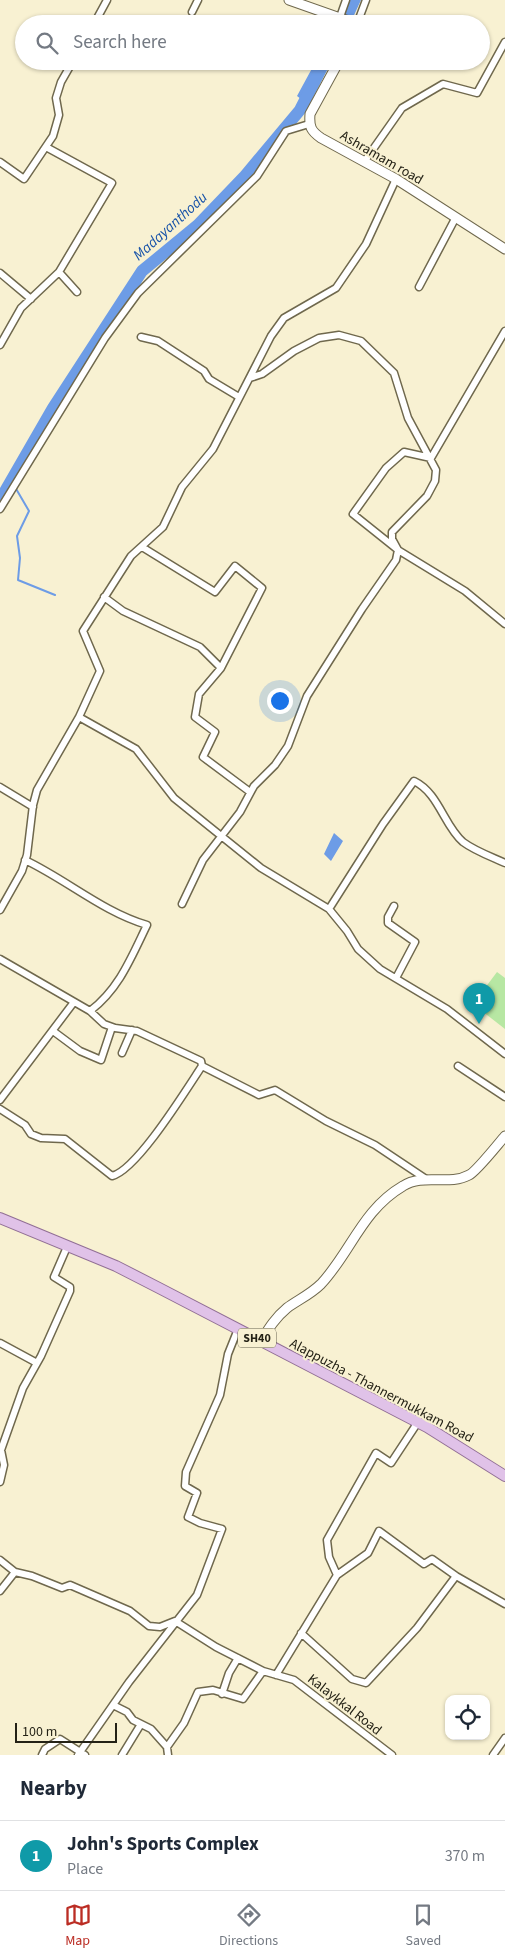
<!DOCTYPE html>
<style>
:root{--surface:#fff;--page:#f2f2f3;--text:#1f2937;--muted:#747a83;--line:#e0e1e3;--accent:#bb2d24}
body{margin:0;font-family:"Source Sans 3",sans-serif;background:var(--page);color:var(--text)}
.controls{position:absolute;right:15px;bottom:15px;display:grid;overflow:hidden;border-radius:10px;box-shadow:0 1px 4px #0004}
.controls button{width:45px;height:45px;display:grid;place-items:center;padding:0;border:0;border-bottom:1px solid var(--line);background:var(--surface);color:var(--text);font:25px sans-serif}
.scale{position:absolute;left:15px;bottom:12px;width:102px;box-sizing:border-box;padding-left:5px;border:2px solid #242216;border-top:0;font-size:14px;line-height:18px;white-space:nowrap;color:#242216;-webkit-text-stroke:4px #f8f1d2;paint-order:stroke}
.you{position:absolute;left:279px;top:700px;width:18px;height:18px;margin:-12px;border:4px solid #fff;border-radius:50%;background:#1a73e8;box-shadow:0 0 0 8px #1a73e833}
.badge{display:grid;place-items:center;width:32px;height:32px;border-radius:50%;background:var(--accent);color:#fff;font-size:16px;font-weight:700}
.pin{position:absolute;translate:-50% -41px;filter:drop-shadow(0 1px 2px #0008)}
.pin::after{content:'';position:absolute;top:26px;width:18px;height:15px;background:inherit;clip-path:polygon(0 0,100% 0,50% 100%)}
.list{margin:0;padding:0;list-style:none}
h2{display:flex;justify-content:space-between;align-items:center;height:65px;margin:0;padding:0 20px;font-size:21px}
h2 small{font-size:16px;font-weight:400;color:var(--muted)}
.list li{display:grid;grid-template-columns:32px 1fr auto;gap:15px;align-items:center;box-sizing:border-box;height:70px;padding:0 20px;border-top:1px solid var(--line)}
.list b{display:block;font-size:19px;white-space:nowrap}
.list p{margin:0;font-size:16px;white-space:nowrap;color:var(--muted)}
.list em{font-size:16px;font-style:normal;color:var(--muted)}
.icon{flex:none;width:28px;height:28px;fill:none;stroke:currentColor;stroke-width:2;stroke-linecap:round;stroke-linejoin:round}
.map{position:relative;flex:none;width:505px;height:1755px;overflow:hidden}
.search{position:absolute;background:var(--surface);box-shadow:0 1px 4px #0004;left:15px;right:15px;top:15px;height:55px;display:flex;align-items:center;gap:12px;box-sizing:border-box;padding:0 18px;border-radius:28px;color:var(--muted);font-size:19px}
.sheet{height:135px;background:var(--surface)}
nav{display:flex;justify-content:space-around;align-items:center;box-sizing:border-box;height:70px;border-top:1px solid var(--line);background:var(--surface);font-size:14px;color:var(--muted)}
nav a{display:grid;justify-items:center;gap:2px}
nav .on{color:var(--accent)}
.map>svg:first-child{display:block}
.green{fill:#b7e7a3}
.water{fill:#6d9ce6}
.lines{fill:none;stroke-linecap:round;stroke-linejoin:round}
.stream{stroke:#6d9ce6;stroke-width:2}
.river{stroke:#6d9ce6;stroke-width:12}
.minor-casing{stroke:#6f684d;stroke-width:9}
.tertiary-casing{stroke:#6f684d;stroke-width:11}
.secondary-casing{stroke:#6f684d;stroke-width:11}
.primary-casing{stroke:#916f95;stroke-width:12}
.minor{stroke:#fff;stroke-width:6}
.tertiary{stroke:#fff;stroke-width:9}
.secondary{stroke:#fff;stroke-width:9}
.primary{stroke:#e0c2e8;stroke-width:10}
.labels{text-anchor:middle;stroke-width:4;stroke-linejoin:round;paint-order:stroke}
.shield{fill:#f8f1d2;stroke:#64604e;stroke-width:1}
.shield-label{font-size:12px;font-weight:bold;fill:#242216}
.street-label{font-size:14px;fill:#242216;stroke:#f8f1d2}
.water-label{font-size:15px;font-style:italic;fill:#1752a8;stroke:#f8f1d2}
</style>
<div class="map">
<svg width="505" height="1755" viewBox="0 0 505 1755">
<rect width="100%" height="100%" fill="#f8f1d2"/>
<!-- green -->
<path class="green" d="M497,972L505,978V1029L473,1004Z"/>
<!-- water -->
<path class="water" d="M349,0H361L350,24H337Z
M316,61H331L309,105L297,96Z
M334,833L343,841L331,861L324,854Z"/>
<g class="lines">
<!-- stream -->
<path class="stream" d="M15,487L29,511L17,536L20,558L18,580L55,595"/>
<!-- river -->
<path class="river" d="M0,500L53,408L142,271L198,225L244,177L300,110L325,61"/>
<!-- minor casing -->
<g class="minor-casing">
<path id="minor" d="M192,12L198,0
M340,17L346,0
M94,24L107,0
M357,24L366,0
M0,162L24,179L53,136L59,115L56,98L61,82L73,61
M364,162L402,108L443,84L477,93L505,42
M396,179L366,244L336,288L284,318L271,336L213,449L182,487L163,527L131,556L83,631L100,671L79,717L136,749L174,798L261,868L329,909L347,931L358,949L380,969L447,1009L505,1054
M59,272L77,292
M0,273L31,299
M419,287L456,217
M505,331L431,458L404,452L386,468L353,514L398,550L465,591L505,624
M141,337L158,341L204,371L209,379L239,397
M0,345L21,308L59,272L112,183L46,147
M0,509L105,338L138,293L257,176L286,131L309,124
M142,547L215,592L235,566L262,588L221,668L199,694L195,717L215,732L203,757L250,792
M104,597L123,611L200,647L221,668
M0,787L33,807
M25,860C67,880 103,912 147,925C131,958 119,989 90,1011
M182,904L203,860L240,812L254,786L275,765L288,746L307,696L362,609L396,560L398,550L392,539V532L427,496L435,481L436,470L408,418L394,373L361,341L339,335L319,338L294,351L262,374L250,378
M394,906L388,917V923L415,942L396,978
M329,909L383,824L414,781C439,793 444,826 463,842C475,851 492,857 505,863
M0,910L22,871L27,855L33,805L37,790L79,717
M0,959L90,1011L104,1024L115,1028L137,1031L201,1061L202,1066C186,1090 137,1170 112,1176L65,1139L41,1138L31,1134L25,1125L0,1109
M53,1031L80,1051L101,1060L112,1027
M122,1053L132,1030
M202,1066L259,1095L275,1090L326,1121L375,1145L426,1179
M458,1066L505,1097
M0,1100L74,1002
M0,1343L37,1363
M0,1482L4,1465L1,1450L23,1388L41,1356L70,1291V1287L54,1277L67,1247
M0,1560L15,1572L0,1591
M15,1572L32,1576L62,1588L70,1585L130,1611L149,1626L160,1627L175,1621L216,1647L263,1671L294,1680L392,1755
M337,1575L329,1557L327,1540L376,1453L391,1463L418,1422
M301,1633L352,1679L366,1683L417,1628L456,1576L505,1604
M276,1675L337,1575L368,1553L379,1531L424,1564L432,1559L456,1576
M222,1694L229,1673L238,1658
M113,1705L127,1712L133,1720L151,1729L167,1747
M42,1755L45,1749L60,1739L85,1755
M78,1755L129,1682L197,1595L222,1529L200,1523L188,1517L197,1493L185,1486L186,1472L220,1395L228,1354L238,1329
M122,1755L141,1724
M168,1755L167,1747L184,1723L198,1692L213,1690L243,1699L263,1671
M493,1755L505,1738"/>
</g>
<!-- tertiary casing -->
<g class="tertiary-casing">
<path id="tertiary" d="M261,1341C269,1328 275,1318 287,1308C298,1300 311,1294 321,1284C351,1252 362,1210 403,1186C423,1173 449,1186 469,1175C476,1172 498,1144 505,1136"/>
</g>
<!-- secondary casing -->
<g class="secondary-casing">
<path id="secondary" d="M289,0L357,24
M339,61L310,114C309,127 311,131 321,138L396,179L505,249"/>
</g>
<!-- primary casing -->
<g class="primary-casing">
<path id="primary" d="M0,1218L116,1266L159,1288L427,1427L505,1476"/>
</g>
<!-- minor -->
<use href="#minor" class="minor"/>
<!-- tertiary -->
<use href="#tertiary" class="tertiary"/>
<!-- secondary -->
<use href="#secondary" class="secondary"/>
<!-- primary -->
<use href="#primary" class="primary"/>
</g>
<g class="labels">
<!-- shield labels -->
<rect class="shield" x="238" y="1328.5" width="38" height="19" rx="4"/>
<g class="shield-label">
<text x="257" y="1342">SH40</text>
</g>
<!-- street labels -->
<g class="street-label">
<text transform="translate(382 157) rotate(30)" y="5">Ashramam road</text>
<text transform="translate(382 1390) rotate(28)" y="5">Alappuzha - Thannermukkam Road</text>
<text transform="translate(345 1704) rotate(38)" y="5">Kalaykkal Road</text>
</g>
<!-- water labels -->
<g class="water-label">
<text transform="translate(170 226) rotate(-42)" y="5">Madayanthodu</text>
</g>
</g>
</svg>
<div class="controls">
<button><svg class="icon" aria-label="locate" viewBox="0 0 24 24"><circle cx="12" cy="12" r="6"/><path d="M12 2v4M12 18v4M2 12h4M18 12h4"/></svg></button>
</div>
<div class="scale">100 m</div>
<div class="you"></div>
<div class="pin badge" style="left:479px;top:1024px;background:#0f9aa8">1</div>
<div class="search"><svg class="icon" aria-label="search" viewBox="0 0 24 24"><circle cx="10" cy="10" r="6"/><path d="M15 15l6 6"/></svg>Search here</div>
</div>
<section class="sheet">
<h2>Nearby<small></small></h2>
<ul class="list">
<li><span class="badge" style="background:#0f9aa8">1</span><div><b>John's Sports Complex</b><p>Place</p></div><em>370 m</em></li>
</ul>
</section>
<nav>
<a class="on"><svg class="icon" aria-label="map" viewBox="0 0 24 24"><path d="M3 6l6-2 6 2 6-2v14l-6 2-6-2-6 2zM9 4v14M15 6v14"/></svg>Map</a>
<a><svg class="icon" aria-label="directions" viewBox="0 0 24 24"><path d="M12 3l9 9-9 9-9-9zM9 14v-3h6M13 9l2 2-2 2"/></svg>Directions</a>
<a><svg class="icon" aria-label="saved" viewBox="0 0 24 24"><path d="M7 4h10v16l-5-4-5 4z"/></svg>Saved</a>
</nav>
